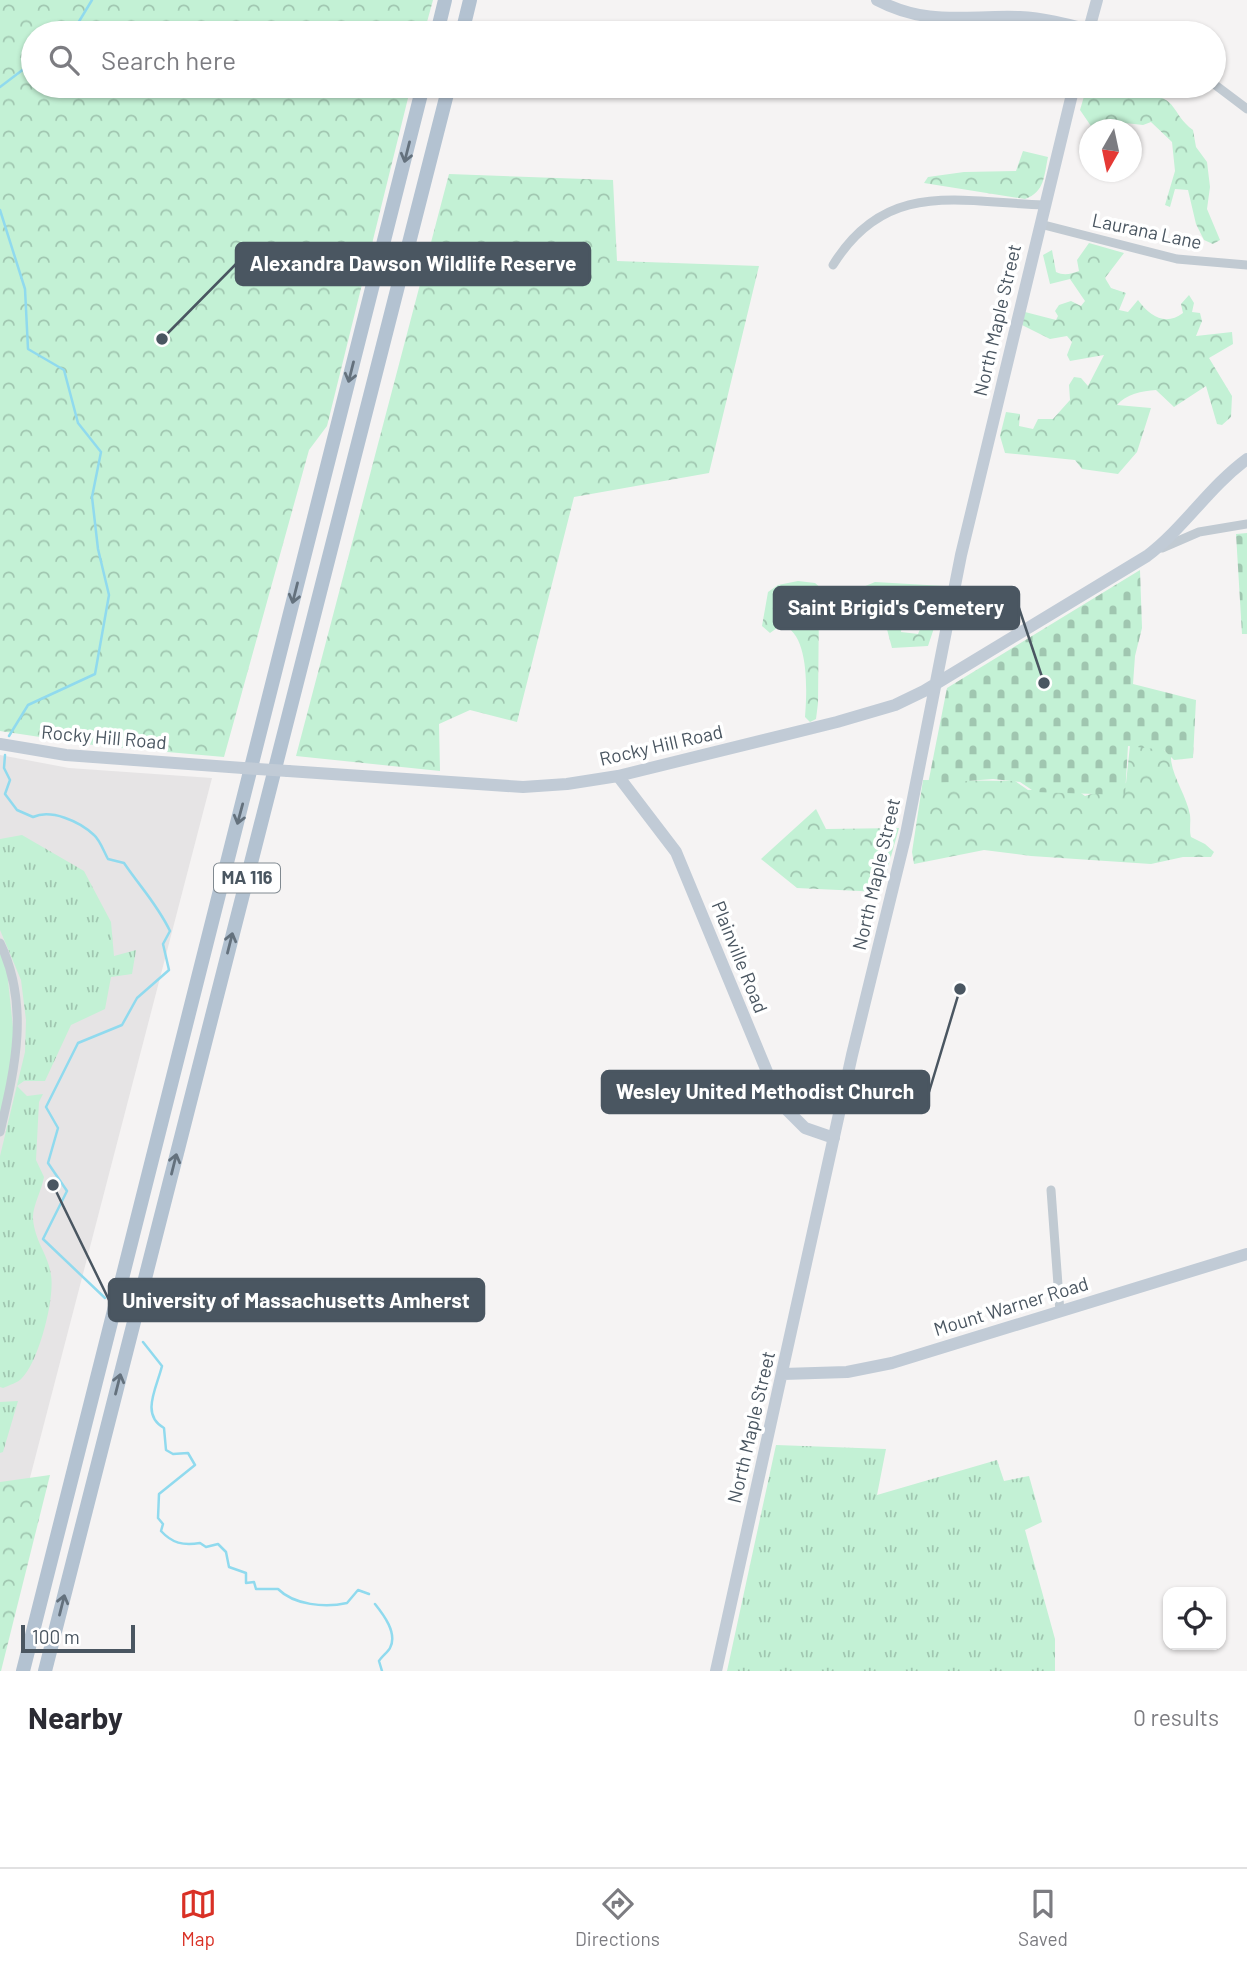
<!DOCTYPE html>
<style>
:root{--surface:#fff;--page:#f2f2f3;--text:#2b2b33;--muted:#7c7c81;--line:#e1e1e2;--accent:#d93025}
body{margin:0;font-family:Barlow,sans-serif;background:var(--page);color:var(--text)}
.controls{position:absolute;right:21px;bottom:21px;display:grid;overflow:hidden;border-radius:14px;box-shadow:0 2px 5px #0004}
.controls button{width:63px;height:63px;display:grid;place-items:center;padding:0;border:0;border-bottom:2px solid var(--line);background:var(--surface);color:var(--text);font:35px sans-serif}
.compass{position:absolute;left:1079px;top:119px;width:63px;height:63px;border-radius:50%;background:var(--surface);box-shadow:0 2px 5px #0004;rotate:189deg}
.scale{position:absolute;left:21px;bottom:18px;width:114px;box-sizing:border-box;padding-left:7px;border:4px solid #4a5661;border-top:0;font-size:19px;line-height:24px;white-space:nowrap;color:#4a5661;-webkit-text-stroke:5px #fff;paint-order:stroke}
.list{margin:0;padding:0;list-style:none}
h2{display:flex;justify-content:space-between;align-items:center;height:91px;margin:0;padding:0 28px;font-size:30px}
h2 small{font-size:23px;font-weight:400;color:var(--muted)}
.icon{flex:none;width:38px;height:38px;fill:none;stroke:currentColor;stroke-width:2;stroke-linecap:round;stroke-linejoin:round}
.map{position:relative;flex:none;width:1247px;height:1671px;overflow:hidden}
.search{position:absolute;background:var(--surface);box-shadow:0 2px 5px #0004;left:21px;right:21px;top:21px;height:77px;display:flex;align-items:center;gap:18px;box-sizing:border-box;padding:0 24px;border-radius:38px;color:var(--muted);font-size:26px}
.sheet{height:196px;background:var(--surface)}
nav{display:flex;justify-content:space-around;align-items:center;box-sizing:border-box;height:98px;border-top:2px solid var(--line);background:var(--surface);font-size:19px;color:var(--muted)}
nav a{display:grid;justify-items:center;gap:4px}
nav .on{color:var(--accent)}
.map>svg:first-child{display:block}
.education{fill:#e6e4e5}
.grass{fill:url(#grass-tufts)}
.forest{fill:url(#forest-crowns)}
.cemetery{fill:url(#cemetery-stones)}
.pitch{fill:#c3f1d5}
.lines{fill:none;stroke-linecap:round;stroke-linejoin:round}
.stream{stroke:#90daee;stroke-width:2.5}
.street{stroke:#c1cad2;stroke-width:9}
.secondary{stroke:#c1cbd6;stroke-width:12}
.primary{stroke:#b3c2d1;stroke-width:14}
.secondary-bridge{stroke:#c1cbd6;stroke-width:12}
.oneway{stroke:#64717d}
.labels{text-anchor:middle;stroke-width:7;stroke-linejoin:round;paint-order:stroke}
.shield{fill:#fff;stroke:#808990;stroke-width:2}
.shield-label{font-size:18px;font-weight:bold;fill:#4a5661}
.street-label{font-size:19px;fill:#4a5661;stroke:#fff}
.leader{fill:none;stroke:#4a5661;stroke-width:2.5}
.callout-dot{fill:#4a5661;stroke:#fff;stroke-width:2.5}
.callout{fill:#4a5661;stroke:#4a5661;stroke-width:2.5}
.callout-label{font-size:21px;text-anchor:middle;font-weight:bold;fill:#fff}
</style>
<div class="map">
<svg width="1247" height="1671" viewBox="0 0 1247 1671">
<defs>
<pattern id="grass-tufts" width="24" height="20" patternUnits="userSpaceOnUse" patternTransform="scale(1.75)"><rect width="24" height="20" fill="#c3f1d5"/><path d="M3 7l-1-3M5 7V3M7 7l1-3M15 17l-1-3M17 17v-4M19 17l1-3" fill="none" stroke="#a0c6b0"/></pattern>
<pattern id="forest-crowns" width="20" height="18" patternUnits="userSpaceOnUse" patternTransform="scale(1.75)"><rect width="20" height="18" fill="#c3f1d5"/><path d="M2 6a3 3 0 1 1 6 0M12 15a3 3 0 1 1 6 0" fill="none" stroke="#a0c6b0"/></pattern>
<pattern id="cemetery-stones" width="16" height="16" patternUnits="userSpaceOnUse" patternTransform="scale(1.75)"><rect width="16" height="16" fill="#c3f1d5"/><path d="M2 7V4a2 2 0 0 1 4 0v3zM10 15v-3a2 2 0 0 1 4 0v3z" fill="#a0c6b0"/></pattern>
</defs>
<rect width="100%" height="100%" fill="#f5f3f3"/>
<!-- education -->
<path class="education" d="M0,755L69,768L212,778L0,1593Z"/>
<!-- grass -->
<path class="grass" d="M22,835L84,871L111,922L114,956L136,950L132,974L111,977L105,1009L71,1025L45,1081H24L17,1086L27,1096L43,1094L39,1102L36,1160L44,1177C42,1190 32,1207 33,1219C35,1242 48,1254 51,1275C55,1298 39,1361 22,1378C18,1383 9,1385 3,1388L0,1387V1156L25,1052L26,1020L21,980L0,930V839Z
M18,1401L3,1452L0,1453V1402Z
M776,1445L886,1449L877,1495L997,1460L1004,1481L1029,1476L1042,1522L1025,1530L1055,1639V1671H727Z"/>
<!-- forest -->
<path class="forest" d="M0,0H433L424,33H33V86H411L327,426L309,450L224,757L100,746L0,731Z
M1087,86H1125L1138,96C1179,93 1169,112 1193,130L1196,147L1207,162L1210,187L1207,209L1220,240L1213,244L1204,240L1196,224L1188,190L1175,189L1170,207L1165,205L1175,171L1172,142L1151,122L1143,125L1125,123L1093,129L1080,110Z
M1023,151L1048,157C1044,175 1045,192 1025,199L924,183L928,177L964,172L1016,171Z
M449,174L613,180L617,261L759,266L709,473L574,497L517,722L470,710L439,724L440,771L296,756Z
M1089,243L1124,253L1105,278L1111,288L1126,293L1119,310L1128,312L1138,300C1150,317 1166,326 1183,313L1181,304L1189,295L1194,303L1192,312L1200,313L1202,321L1196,336L1232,332L1233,344L1209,358L1232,396L1231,417L1222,425L1217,424L1206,386L1174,407L1156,390C1142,391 1126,394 1117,405L1151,408L1137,452L1118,474L1082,469L1075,460L1005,453L1000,436L1006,412L1020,414L1019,426L1033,429L1038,419H1053L1070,400L1069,385L1074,377L1081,378L1088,386L1104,355L1070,361L1067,355L1072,342L1067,336L1050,339L1022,325L1025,312L1056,320L1058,316L1055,311L1059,305L1071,301L1081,306L1085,301L1070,279L1050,284L1043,255L1052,250L1056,272C1064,276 1071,274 1079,271L1077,260Z
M798,581L815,583L822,589H831L835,595L829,602L819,601L818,703L816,719L810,722L805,717C807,693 810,631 781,625L770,633L762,626L768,592L778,585Z
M875,582L944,586L937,610L916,603L904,609L901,632L918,634L924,620L936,622L928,646L892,648L881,607L867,612L860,593L863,587Z
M1131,736L1164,750L1171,756C1170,773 1187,796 1190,815C1191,822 1189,830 1191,837L1205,844L1214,852L1211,857H1183L1151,864L1031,856L984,850L914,864L912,852L923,780L1015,781L1028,790L1075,789L1085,796L1126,783Z
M816,809L826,829L899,828L881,892L797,888L761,859Z
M50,1475L1,1671H0V1482Z"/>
<!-- cemetery -->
<path class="cemetery" d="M1247,533V634H1242L1236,534Z
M1140,570L1142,628L1135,656L1133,684L1196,700L1193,758L1174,760L1164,750L1128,746L1125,795L1035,792L1020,782L993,779L928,784L947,688Z"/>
<!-- pitch -->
<path class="pitch" d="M0,948L5,952L16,1056L0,1129Z"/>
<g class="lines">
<!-- stream -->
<path class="stream" d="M72,33L92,0
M0,87L33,62
M0,210L25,289L28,349L64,370L78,423L101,452L92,497L98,549L109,595L95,674L28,705L9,736
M5,755L4,768L10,780L5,794L17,810L33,817C51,809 79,821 94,835C100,840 104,852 108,859L124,863C141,888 157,904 170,931L163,944L169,970L137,998L122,1025L78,1043L46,1107L58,1128L48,1163L67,1191L43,1239L105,1298
M143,1342L162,1366C157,1387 140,1415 164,1428L166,1450L173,1454L188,1453L195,1465L159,1494L158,1518L163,1524L161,1531C172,1543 183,1546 200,1543L206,1547L218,1544L226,1552L229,1567L246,1573V1583L254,1582L256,1589H278C294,1605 325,1608 347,1603L358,1590L369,1594
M375,1604C383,1614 398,1633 390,1648C388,1652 382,1656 379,1661L382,1671"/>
<!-- street -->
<path class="street" d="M1089,30L1111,33
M1214,84L1247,109
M1040,224L1177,259L1247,265
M833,265C886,179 958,202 1044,205
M1162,548L1199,532L1247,524
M0,943C30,1005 15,1068 0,1132
M1051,1190L1060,1312"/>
<!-- secondary -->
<path class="secondary" d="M877,0C928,27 967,15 1020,17C1043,18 1066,24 1089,30
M1088,33L1097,0
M0,744L66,755L243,768
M288,771L523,787L567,784L618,776L837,722L895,705L924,691L1147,556C1184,528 1209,487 1247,459
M618,776L676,852L780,1103L805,1128L834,1138
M783,1374L847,1372L892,1363L1247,1254
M716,1671L852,1055L906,834L961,555L1074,86"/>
<!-- primary -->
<path class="primary" d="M437,33L445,0
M462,33L470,0
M23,1671L423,86
M45,1671L449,86"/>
<!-- secondary-bridge -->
<path class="secondary-bridge" d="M243,768L288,771"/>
</g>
<!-- one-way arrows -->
<defs><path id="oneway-shaft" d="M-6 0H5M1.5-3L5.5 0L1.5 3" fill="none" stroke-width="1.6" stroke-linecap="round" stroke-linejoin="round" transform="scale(1.75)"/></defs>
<g class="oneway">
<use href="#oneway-shaft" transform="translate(407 152) rotate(104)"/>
<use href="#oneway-shaft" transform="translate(351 372) rotate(104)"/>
<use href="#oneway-shaft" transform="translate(295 593) rotate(104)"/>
<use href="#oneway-shaft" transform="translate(240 814) rotate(105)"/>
<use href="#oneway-shaft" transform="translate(230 943) rotate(-76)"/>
<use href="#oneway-shaft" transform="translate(174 1164) rotate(-76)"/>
<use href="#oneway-shaft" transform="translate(118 1384) rotate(-76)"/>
<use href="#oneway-shaft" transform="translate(62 1605) rotate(-76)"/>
</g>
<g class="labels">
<!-- shield labels -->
<rect class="shield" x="214" y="863.5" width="66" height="29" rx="5"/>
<g class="shield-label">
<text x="247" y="884">MA 116</text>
</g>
<!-- street labels -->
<g class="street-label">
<text transform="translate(1147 231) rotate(12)" y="7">Laurana Lane</text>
<text transform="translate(997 320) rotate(-77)" y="7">North Maple Street</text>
<text transform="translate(104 737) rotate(5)" y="7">Rocky Hill Road</text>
<text transform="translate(661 745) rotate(-13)" y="7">Rocky Hill Road</text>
<text transform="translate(876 874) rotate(-77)" y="7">North Maple Street</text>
<text transform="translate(740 957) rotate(68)" y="7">Plainville Road</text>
<text transform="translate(1011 1306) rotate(-17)" y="7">Mount Warner Road</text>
<text transform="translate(751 1427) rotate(-77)" y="7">North Maple Street</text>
</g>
</g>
<!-- callouts -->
<path class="leader" d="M162 339L236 264M1044 683L1019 608M960 989L929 1092M53 1185L109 1300"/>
<g class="callout-dot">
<circle cx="162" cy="339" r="7"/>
<circle cx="1044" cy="683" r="7"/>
<circle cx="960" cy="989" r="7"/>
<circle cx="53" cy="1185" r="7"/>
</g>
<g class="callout">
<rect x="236" y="243" width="354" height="42" rx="7"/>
<rect x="774" y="587" width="245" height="42" rx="7"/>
<rect x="602" y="1071" width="327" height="42" rx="7"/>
<rect x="109" y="1279" width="375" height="42" rx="7"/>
</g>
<g class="callout-label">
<text x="413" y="271">Alexandra Dawson Wildlife Reserve</text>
<text x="896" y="615">Saint Brigid's Cemetery</text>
<text x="765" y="1099">Wesley United Methodist Church</text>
<text x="296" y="1308">University of Massachusetts Amherst</text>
</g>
</svg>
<div class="controls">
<button><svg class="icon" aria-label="locate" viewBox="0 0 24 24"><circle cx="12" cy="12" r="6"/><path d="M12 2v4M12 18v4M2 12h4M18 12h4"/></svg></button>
</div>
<svg class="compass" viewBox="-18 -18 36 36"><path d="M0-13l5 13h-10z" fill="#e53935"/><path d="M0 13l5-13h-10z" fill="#7c7c81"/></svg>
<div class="scale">100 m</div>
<div class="search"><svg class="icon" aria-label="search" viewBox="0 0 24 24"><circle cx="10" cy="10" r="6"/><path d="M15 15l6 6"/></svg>Search here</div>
</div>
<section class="sheet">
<h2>Nearby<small>0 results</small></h2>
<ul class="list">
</ul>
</section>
<nav>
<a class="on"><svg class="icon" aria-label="map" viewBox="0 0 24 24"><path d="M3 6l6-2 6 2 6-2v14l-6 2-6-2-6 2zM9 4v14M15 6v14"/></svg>Map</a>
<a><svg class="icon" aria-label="directions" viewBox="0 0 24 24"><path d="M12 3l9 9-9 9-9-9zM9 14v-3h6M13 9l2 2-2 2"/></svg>Directions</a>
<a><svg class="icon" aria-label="saved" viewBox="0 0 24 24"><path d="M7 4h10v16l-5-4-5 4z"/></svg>Saved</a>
</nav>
